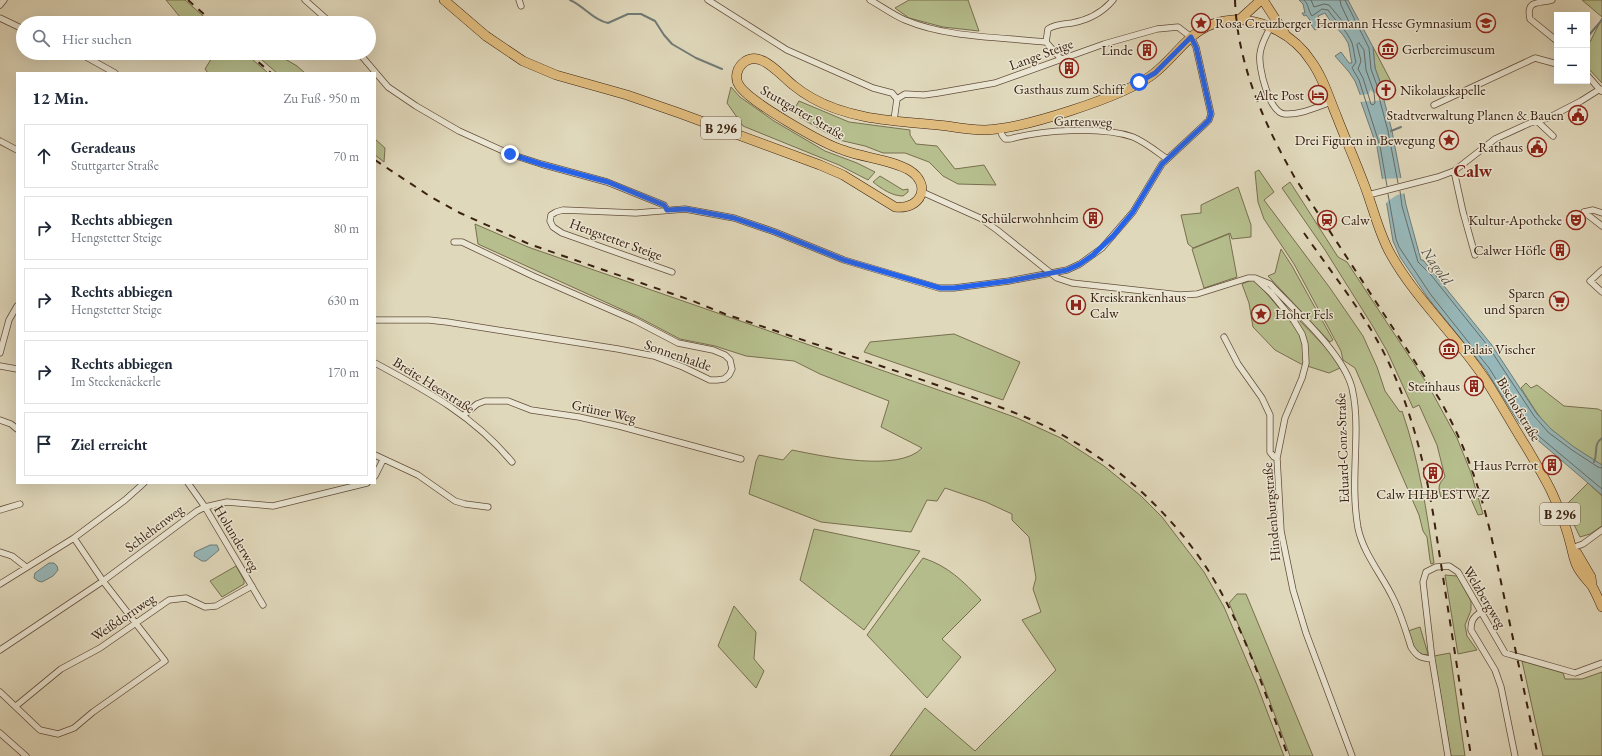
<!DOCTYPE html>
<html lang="de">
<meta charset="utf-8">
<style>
:root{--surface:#fff;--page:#f6f6f7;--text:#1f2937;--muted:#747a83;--line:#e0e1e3}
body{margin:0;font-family:"EB Garamond",serif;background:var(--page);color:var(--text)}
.controls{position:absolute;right:12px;top:12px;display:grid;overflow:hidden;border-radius:0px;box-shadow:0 4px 16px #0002}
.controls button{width:36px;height:36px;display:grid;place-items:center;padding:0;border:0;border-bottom:1px solid var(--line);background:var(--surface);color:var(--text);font:20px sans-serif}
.stop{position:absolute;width:12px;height:12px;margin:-9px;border:3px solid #2563eb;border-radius:50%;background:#fff}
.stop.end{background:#2563eb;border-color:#fff;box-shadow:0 1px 4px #0008}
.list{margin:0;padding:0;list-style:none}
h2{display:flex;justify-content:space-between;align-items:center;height:52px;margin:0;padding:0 16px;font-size:17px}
h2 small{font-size:13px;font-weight:400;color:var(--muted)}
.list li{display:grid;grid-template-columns:26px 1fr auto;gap:12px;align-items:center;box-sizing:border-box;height:64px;margin:0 8px 8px;padding:0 8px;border:1px solid var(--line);border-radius:0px}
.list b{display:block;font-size:15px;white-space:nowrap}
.list p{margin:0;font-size:13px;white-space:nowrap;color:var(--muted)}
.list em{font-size:13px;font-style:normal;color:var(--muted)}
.icon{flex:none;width:22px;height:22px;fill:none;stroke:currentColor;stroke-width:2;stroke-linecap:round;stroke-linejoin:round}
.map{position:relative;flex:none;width:1602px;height:756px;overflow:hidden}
.search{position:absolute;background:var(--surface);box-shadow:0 4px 16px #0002;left:16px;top:16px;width:360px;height:44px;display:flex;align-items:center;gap:10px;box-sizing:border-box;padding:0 14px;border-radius:22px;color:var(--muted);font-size:15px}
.panel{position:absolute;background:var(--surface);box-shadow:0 4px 16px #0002;left:16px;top:72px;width:360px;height:412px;border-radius:0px}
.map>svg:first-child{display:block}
.green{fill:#b6be8d;stroke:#786f4e}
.water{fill:#97b8ba;stroke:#717b76}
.pier{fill:#e0d8bb}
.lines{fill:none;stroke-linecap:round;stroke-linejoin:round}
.shore{stroke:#686c65;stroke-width:1}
.stream{stroke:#717b76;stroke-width:2}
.minor-casing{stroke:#634e3b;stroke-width:7}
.primary-casing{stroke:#392010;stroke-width:10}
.minor{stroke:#ebe6d3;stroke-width:5.5}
.primary{stroke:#e0bc7e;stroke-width:9}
.rail{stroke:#392010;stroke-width:2;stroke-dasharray:7 7;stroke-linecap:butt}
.route{stroke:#2563eb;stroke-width:5}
.labels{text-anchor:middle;stroke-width:3;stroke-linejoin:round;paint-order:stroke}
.shield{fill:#ebe6d3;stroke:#6e5b4a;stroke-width:1}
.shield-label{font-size:13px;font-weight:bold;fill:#392010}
.poi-label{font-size:14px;fill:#392010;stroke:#ebe6d3;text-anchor:end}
.street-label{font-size:14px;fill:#392010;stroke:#ebe6d3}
.water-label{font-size:15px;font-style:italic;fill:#554e43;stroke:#ebe6d3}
.district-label{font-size:18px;font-weight:bold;fill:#7a1f14;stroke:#ebe6d3}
</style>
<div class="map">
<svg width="1602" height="756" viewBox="0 0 1602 756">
<rect width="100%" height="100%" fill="#e0d8bb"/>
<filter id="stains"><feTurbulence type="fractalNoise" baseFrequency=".005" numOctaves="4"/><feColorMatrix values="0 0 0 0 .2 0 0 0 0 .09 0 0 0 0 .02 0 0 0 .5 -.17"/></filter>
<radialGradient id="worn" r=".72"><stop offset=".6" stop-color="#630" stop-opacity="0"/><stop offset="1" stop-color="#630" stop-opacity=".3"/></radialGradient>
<!-- green -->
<path class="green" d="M166,0H185L211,23H185Z
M909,0H968L979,31L943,27L909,18L895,8Z
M1582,0H1602V17Z
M1602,18V83L1587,67V44L1590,42Z
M1373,47L1396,91H1389L1386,87L1383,90L1375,68Z
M211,53H245L268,73H208L205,69L213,56Z
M254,53H275L297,66L305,73H277Z
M731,87L740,97L774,121L825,151L857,163L875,172L868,180L839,165L743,126L727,103Z
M799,101L849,122L910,130V135L916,144L937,146L955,169L984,165L996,185L958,184L943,176L929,162L905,153H883L865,146L839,140L799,117L796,106Z
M375,139L385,148L384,162L375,155Z
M1259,170L1274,192L1264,200L1330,288L1363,336L1377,367L1385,391L1400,412L1402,411C1419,460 1427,512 1434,563L1431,564L1430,560L1427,537L1423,531L1419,515L1355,368L1343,360L1341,351L1294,264L1264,219L1258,202L1255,172Z
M880,176L903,190L908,189V192L903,196C892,196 882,189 873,182Z
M1290,182L1338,257L1347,262L1428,385L1457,438L1471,473L1483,514L1478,515L1467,490L1441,497C1438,488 1438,484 1445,477L1437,445L1419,405L1413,408L1387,351L1372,325L1325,250L1282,188Z
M1238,187L1251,225V237L1232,239L1230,233L1193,248L1188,244L1181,215L1201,213V205Z
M475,224L528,247L970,401L1017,418L1061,438L1104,466L1141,496L1162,517L1204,572L1224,607L1257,685L1284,756H890L925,708L975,751L1056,670L1022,620L1041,612L1033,589L1036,578L1029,537L1012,520V514L986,502L945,488L937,501L927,500L911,532L821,522L749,494L756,461L759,455L783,460L792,450C822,456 899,473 922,448L881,427L889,401L820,374L794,361L746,356L715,346L680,339L636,316L478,244Z
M1229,234L1237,277L1204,288L1192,249Z
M1281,249L1292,266L1333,340L1330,342L1268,276L1275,273Z
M1254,279L1291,322L1297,318L1334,356L1340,368L1329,373L1301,364L1275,350L1253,327L1249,303L1242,284Z
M954,334L1020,362L1003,400L864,352L870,342Z
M1526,383L1531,388L1537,385L1564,406L1598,409L1602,411V465C1585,454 1565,443 1551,429C1538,417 1530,402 1521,388Z
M1588,483L1602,496V526L1590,534L1580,537L1565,506Z
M814,529L920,551L864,630L800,580Z
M923,558C948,566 963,581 981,600L942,639L961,657L927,698L867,635Z
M236,566L244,580V584L222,597L210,581Z
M1445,575L1457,576L1471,601V610L1465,625L1467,636L1477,650L1458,654Z
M1237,594H1246L1313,756H1290L1263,683L1229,603Z
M734,606L756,632L754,659L764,671L756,688L718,646Z
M1420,627L1428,654L1423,655C1413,649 1411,641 1408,631Z
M1450,653L1465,756H1451L1434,656Z
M1522,661L1563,673L1565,679H1582L1602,672V756H1543Z"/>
<!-- water -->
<path class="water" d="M1299,0H1348L1373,47L1375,68L1383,90L1384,100L1392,131L1406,205L1421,260H1423L1491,344L1537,414L1551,429L1574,447L1602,465V495L1533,436L1519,423L1486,370L1428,298L1400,257L1393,241L1377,147L1361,102L1360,94L1355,81L1349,72L1335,56L1341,52L1349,63H1352C1350,56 1350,49 1348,43C1342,31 1331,24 1325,13L1318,16L1323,26L1315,30L1309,22L1310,20L1306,15L1304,16L1302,13H1305L1303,4Z
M210,545H217L219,550L206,561H202L194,556L195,552Z
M49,563H54L57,566L58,570L53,576L42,582L38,581L34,578L35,573Z"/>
<!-- pier -->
<path class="pier" d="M1370,90L1374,93L1385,92L1386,100L1374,101L1371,103L1370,101L1360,102L1359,95L1369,94Z
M1403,178L1406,193L1397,195L1388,201L1385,205L1381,179Z"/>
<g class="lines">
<!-- shore -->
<path class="shore" d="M1304,0C1309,4 1308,11 1312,16L1322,9L1328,10C1335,21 1347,30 1352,43C1354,49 1354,56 1356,62L1352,68L1359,80L1380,146L1387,186
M1311,0L1314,7L1324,4L1329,5L1348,28L1350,29L1351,26L1341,5L1340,0
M1345,0L1369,48L1371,69L1379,91L1380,101L1388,131L1398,183
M1359,43L1364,50L1366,70L1374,92L1375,103L1373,105L1371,104L1363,78L1358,69L1361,61L1357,45Z
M1400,191L1402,206L1418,262L1431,275L1488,346L1534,416L1549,433L1572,450L1598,467L1602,468
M1388,194L1396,239L1399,247L1431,295L1489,368L1522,420L1535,433L1602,489"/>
<!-- stream -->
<path class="stream" d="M570,0C584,6 593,20 608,23L628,14H641L655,21L664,35L672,44L696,58L722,69
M1589,35L1602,20
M1391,131L1401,127
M1594,462C1598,453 1593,444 1602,438"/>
<!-- minor casing -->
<g class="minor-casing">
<path id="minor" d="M305,0L331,23
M519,0L521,6
M708,0L787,50L873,88L892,93L897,99L894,120
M870,0C881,6 893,15 905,20C948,38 1000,37 1046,42L1061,59
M1552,0C1537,4 1526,0 1530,19L1557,41
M0,5L4,0
M0,18L23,29
M1270,28C1266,36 1261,44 1260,54C1258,67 1269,113 1285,114C1300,115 1317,107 1331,102
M1046,42L1048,29C1055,24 1064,24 1072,23C1088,20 1103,12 1113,0
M79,53L115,73
M178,53L186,56
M359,53L388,87L416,106L459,131L510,154L541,164L607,182L664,205L667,210
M1587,75L1601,91
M1434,105L1535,58L1557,64
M1537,121L1553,136
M1000,129L1002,135L1005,139H1010C1042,130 1101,126 1133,137C1145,142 1156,151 1167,159
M0,141L17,150
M1454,171L1463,212L1475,255
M922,192L980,218L997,230L1057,278L1072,283L1180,295L1197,294L1248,278H1255L1270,284C1295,311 1343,353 1352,388C1355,401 1356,415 1356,428C1356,461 1352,494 1358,528C1363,553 1382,575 1393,598C1401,614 1406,631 1411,647C1417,657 1421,658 1432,659
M1368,195L1438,177L1454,171L1495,139L1530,123L1548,118L1581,101L1600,89
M1584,212L1602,226
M1584,212L1593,210L1602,213
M1602,270L1590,281L1602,292
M672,272L562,233L553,227L550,221L551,215L556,212L563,210L636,213L685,209L734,218L775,232L844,260L939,288H954L1009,281L1067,270L1080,264L1102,248L1133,212L1162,164L1204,125L1209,120L1211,114L1196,47L1191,37L1178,27L1157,29L1104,44L995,83L938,93L924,95L905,94L897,99
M1257,280L1271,293L1294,321L1302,334L1305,344L1306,363L1302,378L1285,418L1277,458L1281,531L1293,590L1306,633L1352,756
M375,320H429L447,322L618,349L654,356L683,367L710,380H717L724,379L729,375L732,369L730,360L725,355L713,350L678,343L634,320L533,276L462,242H454
M1224,337L1238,364L1262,398L1270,415V452L1274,457L1277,458
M0,353L9,320L17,306
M375,363C427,391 474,416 512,462
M0,366L17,369
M464,415L477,404L485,401H508L531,410L579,417L619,426L741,459
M0,420L11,424L17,429
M375,455L418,475L455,501L465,504L488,507
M375,476L383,460
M188,483L205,507L263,605
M0,510L20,504
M1572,548L1583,544L1602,530
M0,552L12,556L26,567
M0,584L74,538L125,500L144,483
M1481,612C1473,617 1471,621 1471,630L1495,670L1501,687L1515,756
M0,650L103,581L197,511L205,507L227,502L273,506L367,483
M0,692L40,730L58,734L74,728L93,712L165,661L103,581L74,538
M16,706L61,669L100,648L169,600L186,598L205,607L216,606L252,586
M0,733L26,756
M1448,756L1432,659L1423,582L1426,572L1436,567L1449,566L1458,572L1505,653L1575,673L1602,663"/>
</g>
<!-- primary casing -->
<g class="primary-casing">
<path id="primary" d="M444,0L486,36L523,61L556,75L627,95L679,113L820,165L843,175L895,207C922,210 932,184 909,170C890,159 864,158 843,150C823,144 748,101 739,85C735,79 736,70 742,64C759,47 780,75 793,85C799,90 805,94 812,98C852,121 902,121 947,126C959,128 972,130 985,130C1023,129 1122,97 1152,75C1181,53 1191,23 1232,20C1263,18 1295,36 1311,61C1323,77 1329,98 1337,117C1347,143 1359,169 1368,195C1375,215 1380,235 1390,253C1416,300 1458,337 1487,382C1501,404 1513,426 1527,448C1536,464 1546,479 1553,495C1560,511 1567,529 1571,546C1573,554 1574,561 1578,568C1582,575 1587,580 1592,586C1596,593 1599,600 1602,607
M1265,3L1285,34
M1239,20L1261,0
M1577,553L1591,577L1592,586"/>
</g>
<!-- minor -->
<use href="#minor" class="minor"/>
<!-- primary -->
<use href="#primary" class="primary"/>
<!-- rail -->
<path class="rail" d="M188,0L214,23
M1235,0C1237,63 1264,124 1295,178L1440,400C1465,445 1479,485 1491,535L1538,756
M248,53L271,73
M375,160L431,197L460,213L529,244L693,301L725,314C788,335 851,356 914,377C958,393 1004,406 1047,427C1112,459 1168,509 1208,570C1244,627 1265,693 1288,756
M1304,233C1331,272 1361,309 1383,351C1409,402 1423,456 1433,513L1471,756"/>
</g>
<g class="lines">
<!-- route -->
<path class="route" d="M510,154L541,164L608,182L664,205L667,210L686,209L734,218L775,232L844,260L940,288H954L1009,281L1067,270L1080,264L1093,255L1113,236L1133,212L1162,164L1204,125L1209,120L1211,114L1196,47L1191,37L1155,73L1139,82"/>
</g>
<!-- icons -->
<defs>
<g id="sight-ring" transform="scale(1)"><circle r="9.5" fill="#ebe6d3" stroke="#8f2418" stroke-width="1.5"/><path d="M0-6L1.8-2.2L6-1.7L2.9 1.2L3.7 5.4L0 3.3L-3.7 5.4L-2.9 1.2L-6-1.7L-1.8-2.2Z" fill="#8f2418"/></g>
<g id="school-ring" transform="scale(1)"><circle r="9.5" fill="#ebe6d3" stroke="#8f2418" stroke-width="1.5"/><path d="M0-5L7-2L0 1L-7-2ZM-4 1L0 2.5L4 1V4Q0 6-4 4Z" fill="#8f2418"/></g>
<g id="museum-ring" transform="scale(1)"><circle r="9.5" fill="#ebe6d3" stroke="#8f2418" stroke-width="1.5"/><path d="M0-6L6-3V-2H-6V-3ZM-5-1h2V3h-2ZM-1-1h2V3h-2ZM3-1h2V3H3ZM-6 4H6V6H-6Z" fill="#8f2418"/></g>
<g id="building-ring" transform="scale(1)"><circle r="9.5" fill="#ebe6d3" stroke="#8f2418" stroke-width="1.5"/><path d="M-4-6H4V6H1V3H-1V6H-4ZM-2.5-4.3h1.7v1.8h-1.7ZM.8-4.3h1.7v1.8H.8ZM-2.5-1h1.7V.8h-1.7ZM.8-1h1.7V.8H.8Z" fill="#8f2418"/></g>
<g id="church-ring" transform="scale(1)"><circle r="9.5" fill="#ebe6d3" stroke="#8f2418" stroke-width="1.5"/><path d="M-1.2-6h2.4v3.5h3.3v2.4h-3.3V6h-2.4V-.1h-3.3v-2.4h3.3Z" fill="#8f2418"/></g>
<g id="hotel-ring" transform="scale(1)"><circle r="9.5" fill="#ebe6d3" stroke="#8f2418" stroke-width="1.5"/><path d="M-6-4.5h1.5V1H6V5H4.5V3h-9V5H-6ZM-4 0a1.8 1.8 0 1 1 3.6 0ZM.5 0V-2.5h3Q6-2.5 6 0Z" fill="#8f2418"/></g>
<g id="civic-ring" transform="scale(1)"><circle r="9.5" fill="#ebe6d3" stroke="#8f2418" stroke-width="1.5"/><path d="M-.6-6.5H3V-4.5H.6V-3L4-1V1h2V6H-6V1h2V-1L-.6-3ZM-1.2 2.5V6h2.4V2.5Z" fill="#8f2418"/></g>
<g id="station-ring" transform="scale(1)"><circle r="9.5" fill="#ebe6d3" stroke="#8f2418" stroke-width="1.5"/><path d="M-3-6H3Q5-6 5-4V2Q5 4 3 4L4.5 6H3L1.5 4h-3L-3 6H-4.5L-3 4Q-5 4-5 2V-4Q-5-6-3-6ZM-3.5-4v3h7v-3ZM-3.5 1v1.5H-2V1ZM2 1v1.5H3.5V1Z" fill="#8f2418"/></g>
<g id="theatre-ring" transform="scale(1)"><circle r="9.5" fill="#ebe6d3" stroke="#8f2418" stroke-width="1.5"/><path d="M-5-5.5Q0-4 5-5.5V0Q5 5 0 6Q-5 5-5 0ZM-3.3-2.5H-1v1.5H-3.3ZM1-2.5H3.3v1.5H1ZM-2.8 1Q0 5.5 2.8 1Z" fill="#8f2418"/></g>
<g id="supermarket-ring" transform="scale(1)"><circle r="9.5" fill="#ebe6d3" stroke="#8f2418" stroke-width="1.5"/><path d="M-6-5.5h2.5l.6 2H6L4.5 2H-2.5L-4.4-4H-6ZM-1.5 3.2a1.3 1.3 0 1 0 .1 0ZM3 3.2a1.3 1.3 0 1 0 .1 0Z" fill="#8f2418"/></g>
<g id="hospital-ring" transform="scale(1)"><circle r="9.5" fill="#ebe6d3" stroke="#8f2418" stroke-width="1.5"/><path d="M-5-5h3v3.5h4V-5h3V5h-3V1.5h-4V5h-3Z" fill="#8f2418"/></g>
</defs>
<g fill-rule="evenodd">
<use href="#sight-ring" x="1201" y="23"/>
<use href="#school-ring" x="1486" y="23"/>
<use href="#museum-ring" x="1388" y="49"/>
<use href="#building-ring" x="1147" y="50"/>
<use href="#building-ring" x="1069" y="68"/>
<use href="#church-ring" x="1386" y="90"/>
<use href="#hotel-ring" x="1318" y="95"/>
<use href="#civic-ring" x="1578" y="115"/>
<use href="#sight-ring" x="1449" y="140"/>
<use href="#civic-ring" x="1537" y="147"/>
<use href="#building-ring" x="1093" y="218"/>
<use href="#station-ring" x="1327" y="220"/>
<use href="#theatre-ring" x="1576" y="220"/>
<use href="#building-ring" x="1560" y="250"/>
<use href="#supermarket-ring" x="1559" y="301"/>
<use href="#hospital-ring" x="1076" y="305"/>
<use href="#sight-ring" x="1261" y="314"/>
<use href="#museum-ring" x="1449" y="349"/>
<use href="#building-ring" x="1474" y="386"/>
<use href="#building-ring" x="1552" y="465"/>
<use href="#building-ring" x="1433" y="473"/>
</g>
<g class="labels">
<!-- shield labels -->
<g class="shield">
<rect x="701" y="117" width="40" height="22" rx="3"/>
<rect x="1540" y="503" width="40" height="22" rx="3"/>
</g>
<g class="shield-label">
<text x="721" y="133">B 296</text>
<text x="1560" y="519">B 296</text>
</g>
<!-- poi labels -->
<g class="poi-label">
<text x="1215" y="28" text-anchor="start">Rosa Creuzberger</text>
<text x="1472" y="28">Hermann Hesse Gymnasium</text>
<text x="1402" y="54" text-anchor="start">Gerbereimuseum</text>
<text x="1133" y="55">Linde</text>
<text x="1069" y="94" text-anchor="middle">Gasthaus zum Schiff</text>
<text x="1400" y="95" text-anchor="start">Nikolauskapelle</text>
<text x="1304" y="100">Alte Post</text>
<text x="1564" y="120">Stadtverwaltung Planen &amp; Bauen</text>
<text x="1435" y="145">Drei Figuren in Bewegung</text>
<text x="1523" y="152">Rathaus</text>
<text x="1079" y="223">Schülerwohnheim</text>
<text x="1341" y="225" text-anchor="start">Calw</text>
<text x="1562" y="225">Kultur-Apotheke</text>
<text x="1546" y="255">Calwer Höfle</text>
<text x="1545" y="298">Sparen<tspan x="1545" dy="16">und Sparen</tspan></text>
<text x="1090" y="302" text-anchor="start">Kreiskrankenhaus<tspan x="1090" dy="16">Calw</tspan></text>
<text x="1275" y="319" text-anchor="start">Hoher Fels</text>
<text x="1463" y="354" text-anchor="start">Palais Vischer</text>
<text x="1460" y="391">Steinhaus</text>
<text x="1538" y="470">Haus Perrot</text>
<text x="1433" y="499" text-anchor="middle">Calw HHB ESTW-Z</text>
</g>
<!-- street labels -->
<g class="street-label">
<text transform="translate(1041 54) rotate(-20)" y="5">Lange Steige</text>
<text transform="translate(803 112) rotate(30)" y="5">Stuttgarter Straße</text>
<text transform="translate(1083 121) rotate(1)" y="5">Gartenweg</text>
<text transform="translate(616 239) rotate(20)" y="5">Hengstetter Steige</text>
<text transform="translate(678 355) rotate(19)" y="5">Sonnenhalde</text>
<text transform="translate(434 385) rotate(32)" y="5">Breite Heerstraße</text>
<text transform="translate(1519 409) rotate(59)" y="5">Bischofstraße</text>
<text transform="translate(604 411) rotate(12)" y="5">Grüner Weg</text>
<text transform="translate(1342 448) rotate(-92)" y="5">Eduard-Conz-Straße</text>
<text transform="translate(1271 512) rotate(-95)" y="5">Hindenburgstraße</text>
<text transform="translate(154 528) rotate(-37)" y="5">Schlehenweg</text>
<text transform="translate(237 538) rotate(59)" y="5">Holunderweg</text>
<text transform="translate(1485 597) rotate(59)" y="5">Welzbergweg</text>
<text transform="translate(123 617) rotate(-34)" y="5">Weißdornweg</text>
</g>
<!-- water labels -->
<g class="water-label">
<text transform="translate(1437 266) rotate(55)" y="5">Nagold</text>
</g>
<!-- district labels -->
<g class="district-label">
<text x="1473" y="177">Calw</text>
</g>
</g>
<rect width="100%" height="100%" filter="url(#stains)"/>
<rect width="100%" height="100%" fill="url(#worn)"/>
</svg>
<div class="controls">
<button>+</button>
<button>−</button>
</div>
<div class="stop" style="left:1139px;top:82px"></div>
<div class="stop end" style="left:510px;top:154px"></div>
<div class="search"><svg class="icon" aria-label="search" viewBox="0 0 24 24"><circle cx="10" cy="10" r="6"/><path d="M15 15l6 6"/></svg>Hier suchen</div>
<section class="panel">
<h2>12 Min.<small>Zu Fuß · 950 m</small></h2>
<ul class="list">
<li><svg class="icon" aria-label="ahead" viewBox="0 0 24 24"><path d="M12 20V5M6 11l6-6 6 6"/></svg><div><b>Geradeaus</b><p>Stuttgarter Straße</p></div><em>70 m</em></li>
<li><svg class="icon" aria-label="right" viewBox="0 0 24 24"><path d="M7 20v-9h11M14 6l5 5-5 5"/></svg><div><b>Rechts abbiegen</b><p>Hengstetter Steige</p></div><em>80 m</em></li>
<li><svg class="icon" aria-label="right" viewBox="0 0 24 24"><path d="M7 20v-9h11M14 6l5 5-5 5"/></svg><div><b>Rechts abbiegen</b><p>Hengstetter Steige</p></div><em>630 m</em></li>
<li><svg class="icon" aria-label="right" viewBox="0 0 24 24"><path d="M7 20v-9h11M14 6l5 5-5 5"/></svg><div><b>Rechts abbiegen</b><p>Im Steckenäckerle</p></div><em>170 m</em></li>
<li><svg class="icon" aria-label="arrive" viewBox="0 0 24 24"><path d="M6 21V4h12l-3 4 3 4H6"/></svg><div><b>Ziel erreicht</b></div></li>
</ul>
</section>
</div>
